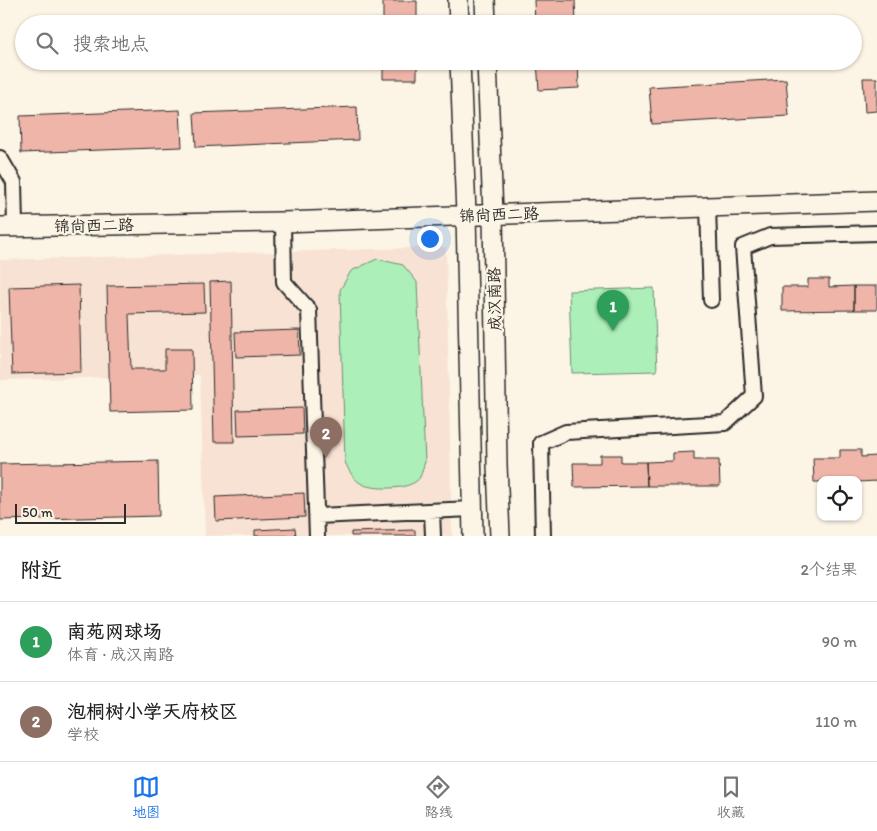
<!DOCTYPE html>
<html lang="zh">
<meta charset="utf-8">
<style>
:root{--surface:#fff;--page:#f2f2f2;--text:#222;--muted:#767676;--line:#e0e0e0;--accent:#1a73e8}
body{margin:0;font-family:Itim,"LXGW WenKai TC",sans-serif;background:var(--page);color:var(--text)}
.controls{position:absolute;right:15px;bottom:15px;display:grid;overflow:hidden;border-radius:10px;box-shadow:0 1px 4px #0004}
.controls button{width:45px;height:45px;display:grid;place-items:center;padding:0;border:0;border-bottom:1px solid var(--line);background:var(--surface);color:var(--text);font:25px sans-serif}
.scale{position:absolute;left:15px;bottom:12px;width:111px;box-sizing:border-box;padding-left:5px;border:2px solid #2b2b2b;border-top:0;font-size:14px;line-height:18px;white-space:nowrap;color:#2b2b2b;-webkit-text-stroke:4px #fcf5e5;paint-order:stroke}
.you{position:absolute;left:429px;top:238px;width:18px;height:18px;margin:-12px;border:4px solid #fff;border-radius:50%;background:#1a73e8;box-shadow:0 0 0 8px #1a73e833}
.badge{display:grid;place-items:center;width:32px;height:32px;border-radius:50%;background:var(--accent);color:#fff;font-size:16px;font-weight:700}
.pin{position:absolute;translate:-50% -41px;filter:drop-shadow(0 1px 2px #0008)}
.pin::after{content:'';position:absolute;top:26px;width:18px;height:15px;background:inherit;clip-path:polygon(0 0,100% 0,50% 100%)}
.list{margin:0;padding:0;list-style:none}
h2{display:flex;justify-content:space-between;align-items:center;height:65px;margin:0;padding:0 20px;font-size:21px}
h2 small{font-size:16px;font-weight:400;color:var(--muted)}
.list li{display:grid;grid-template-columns:32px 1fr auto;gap:15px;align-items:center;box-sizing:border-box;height:80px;padding:0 20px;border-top:1px solid var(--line)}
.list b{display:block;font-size:19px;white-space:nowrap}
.list p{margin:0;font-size:16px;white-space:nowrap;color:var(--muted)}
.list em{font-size:16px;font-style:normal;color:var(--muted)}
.icon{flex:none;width:28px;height:28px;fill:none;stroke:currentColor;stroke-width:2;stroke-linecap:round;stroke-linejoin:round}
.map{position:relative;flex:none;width:877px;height:536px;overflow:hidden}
.search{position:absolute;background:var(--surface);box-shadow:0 1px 4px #0004;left:15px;right:15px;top:15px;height:55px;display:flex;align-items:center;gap:12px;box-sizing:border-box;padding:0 18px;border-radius:28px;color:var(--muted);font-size:19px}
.sheet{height:225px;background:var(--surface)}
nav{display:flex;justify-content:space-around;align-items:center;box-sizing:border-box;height:70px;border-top:1px solid var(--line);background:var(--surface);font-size:14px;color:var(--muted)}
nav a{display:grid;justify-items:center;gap:2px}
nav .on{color:var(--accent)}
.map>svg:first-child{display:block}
.built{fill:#f8e2d3}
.green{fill:#adefb9;stroke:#6c8d72}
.building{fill:#efb5a9;stroke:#2b2b2b}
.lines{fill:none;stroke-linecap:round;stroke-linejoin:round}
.street-casing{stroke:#2b2b2b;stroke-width:18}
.secondary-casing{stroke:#2b2b2b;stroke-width:22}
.street{stroke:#fcf5e5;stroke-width:14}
.secondary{stroke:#fcf5e5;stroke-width:19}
.labels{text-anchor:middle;stroke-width:4.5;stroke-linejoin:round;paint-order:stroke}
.street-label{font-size:16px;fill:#2b2b2b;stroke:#fcf5e5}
</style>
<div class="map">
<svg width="877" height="536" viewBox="0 0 877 536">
<rect width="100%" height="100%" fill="#fcf5e5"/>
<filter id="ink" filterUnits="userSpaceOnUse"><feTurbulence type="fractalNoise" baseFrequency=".02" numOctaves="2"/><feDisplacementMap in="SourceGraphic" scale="10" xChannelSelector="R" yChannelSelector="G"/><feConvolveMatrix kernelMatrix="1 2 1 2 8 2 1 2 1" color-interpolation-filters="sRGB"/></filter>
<g filter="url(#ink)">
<!-- built -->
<path class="built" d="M446,247L452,536H205L200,375L0,380V260Z"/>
<!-- green -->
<path class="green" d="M377,259L403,265L417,282L425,462C423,467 422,473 420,477C413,490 377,490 364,485C354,481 349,471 345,462L340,290L351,271Z
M654,288L657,371L572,373L569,291Z"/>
<!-- building -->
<path class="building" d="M534,0H575L576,24H535Z
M383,1H417V24H383Z
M383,61H417V79H383Z
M537,61H578L579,88L539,90Z
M863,78H877V111L865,112Z
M786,79L789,116L652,124L649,87Z
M357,107L358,140L196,147L194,113Z
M180,110L182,147L21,153L20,116Z
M808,279H829V287L854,286V310L782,311V287H808Z
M231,281L234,442H214L210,282Z
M204,284L205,312L129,314L131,369H165V349H192L193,410L110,412L107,286Z
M79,285L81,372L12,374L9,287Z
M854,286H877V310H854Z
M299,330L300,355L236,357L235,332Z
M302,408L303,434L238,436L237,410Z
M840,450H861V457L877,456V481L858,482V480H821V482H814L813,458H840Z
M694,452V460H719L720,486H647L646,462L673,461V453Z
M600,455H621V462H646L647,486L574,487L573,463H600Z
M158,461L159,516L0,520V464Z
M304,493L305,517L216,521L215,497Z
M295,528L296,536H255V530Z
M415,530V536H351V532Z"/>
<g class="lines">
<!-- street casing -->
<g class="street-casing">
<path id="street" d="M0,158L14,182L15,226
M708,207L711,300
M283,222L284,282L309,310L317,536
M432,511L433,536
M317,516L472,509
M543,536L541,443L566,432L725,423L754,396L743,247L770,236L877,233"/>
</g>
<!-- secondary casing -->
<g class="secondary-casing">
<path id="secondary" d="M458,0L459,24
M485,0L486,24
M460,61L466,214L473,536
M487,61L493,214L497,465L500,536
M0,227L283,222L877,201"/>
</g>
<!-- street -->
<use href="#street" class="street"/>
<!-- secondary -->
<use href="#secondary" class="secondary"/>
</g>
</g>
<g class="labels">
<!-- street labels -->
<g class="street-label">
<text transform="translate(499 214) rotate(-2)" y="6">锦尚西二路</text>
<text transform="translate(94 225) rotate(-1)" y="6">锦尚西二路</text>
<text transform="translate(494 299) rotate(-91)" y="6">成汉南路</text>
</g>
</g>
</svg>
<div class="controls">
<button><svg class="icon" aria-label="locate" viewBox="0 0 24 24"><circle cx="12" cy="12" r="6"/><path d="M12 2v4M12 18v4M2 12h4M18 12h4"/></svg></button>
</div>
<div class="scale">50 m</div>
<div class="you"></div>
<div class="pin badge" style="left:613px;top:331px;background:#2e9e5b">1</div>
<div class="pin badge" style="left:326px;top:458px;background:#8d6e63">2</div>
<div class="search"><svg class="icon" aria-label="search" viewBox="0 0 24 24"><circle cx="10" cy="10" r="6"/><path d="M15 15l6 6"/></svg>搜索地点</div>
</div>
<section class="sheet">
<h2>附近<small>2个结果</small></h2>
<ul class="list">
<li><span class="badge" style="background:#2e9e5b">1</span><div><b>南苑网球场</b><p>体育 · 成汉南路</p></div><em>90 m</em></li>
<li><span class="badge" style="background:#8d6e63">2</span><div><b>泡桐树小学天府校区</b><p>学校</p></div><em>110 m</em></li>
</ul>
</section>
<nav>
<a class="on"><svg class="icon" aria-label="map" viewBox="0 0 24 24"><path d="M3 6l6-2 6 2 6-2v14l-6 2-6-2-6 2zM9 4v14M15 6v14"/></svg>地图</a>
<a><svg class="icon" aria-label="directions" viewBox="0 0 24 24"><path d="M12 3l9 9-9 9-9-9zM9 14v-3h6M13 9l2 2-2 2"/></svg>路线</a>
<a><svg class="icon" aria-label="saved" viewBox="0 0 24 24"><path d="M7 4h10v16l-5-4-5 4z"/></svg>收藏</a>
</nav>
